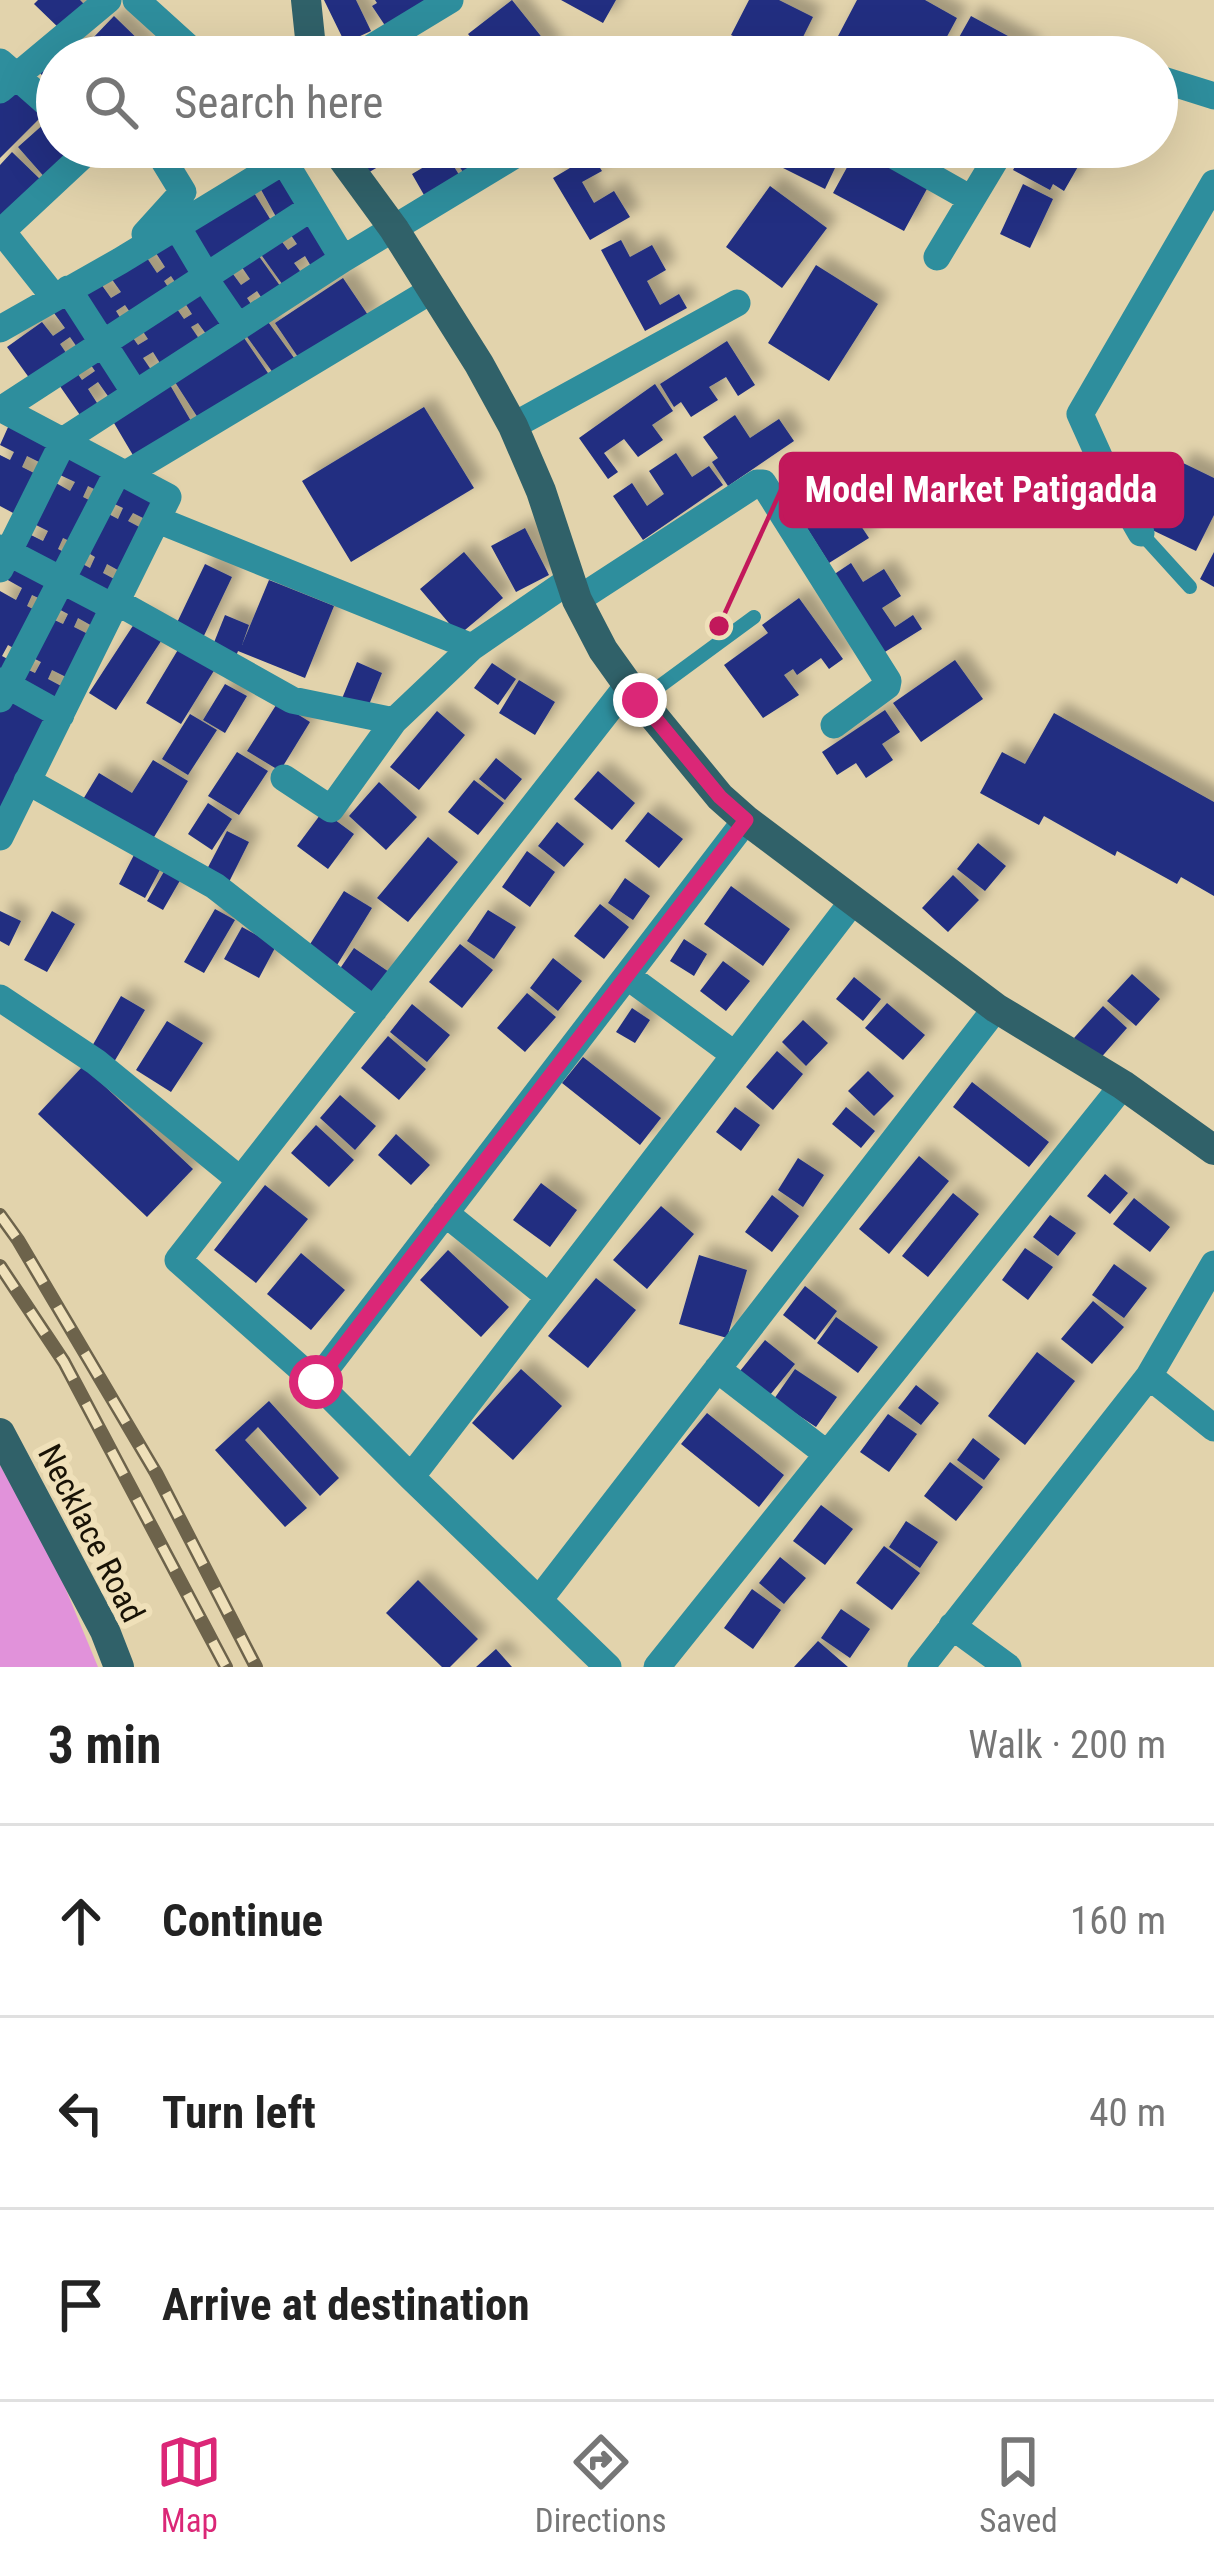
<!DOCTYPE html>
<meta charset="utf-8">
<style>
:root{--surface:#fff;--page:#f2f2f2;--text:#222;--muted:#767676;--line:#e0e0e0;--accent:#db2777}
body{margin:0;font-family:"Roboto Condensed",sans-serif;background:var(--page);color:var(--text)}
.stop{position:absolute;width:36px;height:36px;margin:-27px;border:9px solid #db2777;border-radius:50%;background:#fff}
.stop.end{background:#db2777;border-color:#fff;box-shadow:0 3px 12px #0008}
.list{margin:0;padding:0;list-style:none}
h2{display:flex;justify-content:space-between;align-items:center;height:156px;margin:0;padding:0 48px;font-size:51px}
h2 small{font-size:39px;font-weight:400;color:var(--muted)}
.list li{display:grid;grid-template-columns:78px 1fr auto;gap:36px;align-items:center;box-sizing:border-box;height:192px;padding:0 48px;border-top:3px solid var(--line)}
.list b{display:block;font-size:45px;white-space:nowrap}
.list em{font-size:39px;font-style:normal;color:var(--muted)}
.icon{flex:none;width:66px;height:66px;fill:none;stroke:currentColor;stroke-width:2;stroke-linecap:round;stroke-linejoin:round}
.map{position:relative;flex:none;width:1214px;height:1667px;overflow:hidden}
.search{position:absolute;background:var(--surface);box-shadow:0 12px 48px #0002;left:36px;right:36px;top:36px;height:132px;display:flex;align-items:center;gap:30px;box-sizing:border-box;padding:0 42px;border-radius:66px;color:var(--muted);font-size:45px}
.sheet{height:732px;background:var(--surface)}
nav{display:flex;justify-content:space-around;align-items:center;box-sizing:border-box;height:168px;border-top:3px solid var(--line);background:var(--surface);font-size:33px;color:var(--muted)}
nav a{display:grid;justify-items:center;gap:6px}
nav .on{color:var(--accent)}
.map>svg:first-child{display:block}
.green{fill:#e192da}
.building{fill:#202f81;filter:url(#shadow)}
.lines{fill:none;stroke-linecap:round;stroke-linejoin:round}
.lane{stroke:#2e8e9d;stroke-width:14}
.street{stroke:#2e8e9d;stroke-width:27}
.secondary{stroke:#306169;stroke-width:30}
.rail-casing{stroke:#6d634b;stroke-width:14}
.rail{stroke:#efe0b9;stroke-width:9;stroke-dasharray:27;stroke-linecap:butt}
.route{stroke:#db2777;stroke-width:15}
.labels{text-anchor:middle;stroke-width:12;stroke-linejoin:round;paint-order:stroke}
.street-label{font-size:33px;fill:#181205;stroke:#efe0b9}
.leader{fill:none;stroke:#c2185b;stroke-width:4.5}
.callout-dot{fill:#c2185b;stroke:#efe0b9;stroke-width:4.5}
.callout{fill:#c2185b;stroke:#c2185b;stroke-width:4.5}
.callout-label{font-size:36px;text-anchor:middle;font-weight:bold;fill:#fff}
</style>
<div class="map">
<svg width="1214" height="1667" viewBox="0 0 1214 1667">
<defs>
<filter id="shadow"><feDropShadow dx="11" dy="-11" stdDeviation="6" flood-color="#0004"/></filter>
</defs>
<rect width="100%" height="100%" fill="#e2d3ac"/>
<!-- green -->
<path class="green" d="M0,1465L57,1568L98,1667H0Z"/>
<!-- building -->
<path class="building" d="M38,0H80L86,6L62,31L34,4Z
M324,0H356L371,31L345,43Z
M375,0H440L390,33L372,6L377,3Z
M512,0L552,50L543,57H487L468,34Z
M561,0H616L603,23Z
M749,0H779L813,17L793,57H775L731,35Z
M857,0H925L957,18L936,57H872L837,38Z
M114,16L148,49L141,57H109L91,40Z
M971,16L1030,48L1025,57H948Z
M77,41L91,57H59Z
M835,46L857,57H829Z
M57,59V92L40,73Z
M16,84L45,113L0,158V100Z
M55,114L57,117V147H85L47,180L18,147Z
M350,147H402L405,151L366,174Z
M469,147H515L467,178L453,157Z
M788,147H845L825,189L779,166Z
M1026,147H1105L1095,165L1083,158L1064,191L1053,184L1050,190L1013,170Z
M857,149L928,187L904,231L833,193Z
M12,152L42,181L0,217V165Z
M446,154L463,181L428,202L412,174Z
M592,155L602,171L582,182L594,203L614,191L630,217L590,240L553,178Z
M281,174L302,212L280,224L259,186Z
M1023,184L1053,199L1030,248L1000,234Z
M770,186L827,228L782,288L726,247Z
M251,188L272,222L207,262L186,229Z
M303,217L331,255L312,268L305,256L294,263L303,275L285,288L257,249L277,235L288,250L297,244L286,228Z
M177,234L204,276L181,291L171,276L164,281L174,296L136,321L125,305L116,311L126,327L110,338L82,296L101,284L111,298L121,292L111,278L145,255L157,273L165,267L154,250Z
M621,240L630,257L652,245L666,270L647,281L660,305L679,294L687,308L645,331L601,250Z
M256,252L283,290L265,303L257,291L247,298L255,310L237,322L210,284L230,270L241,285L250,279L239,263Z
M816,265L878,304L829,381L768,343Z
M343,278L370,318L302,363L275,323Z
M204,281L232,323L209,338L198,323L191,327L202,343L163,368L153,352L143,358L154,374L137,385L109,344L128,331L138,345L148,339L138,324L172,302L184,319L192,314L181,297Z
M67,304L96,343L81,353L70,337L60,344L71,360L35,386L7,347L42,322L53,336L65,328L54,313Z
M266,319L297,362L276,377L245,334Z
M242,335L270,376L200,421L173,379Z
M727,341L755,385L738,396L726,377L709,387L718,400L691,417L681,402L674,407L660,384Z
M101,347L128,387L110,399L98,382L88,389L99,406L82,418L55,379L73,367L82,380L95,371L86,358Z
M655,384L673,411L652,425L663,440L638,457L624,439L604,453L618,472L608,479L579,438Z
M170,385L195,428L137,462L111,418Z
M424,407L474,488L351,562L302,481Z
M735,415L750,438L779,419L794,441L728,486L712,462L718,458L703,437Z
M9,425L50,446L41,463L27,456L22,467L36,474L15,514L0,506V455L10,460L14,452L0,445Z
M676,453L692,477L709,466L723,485L643,540L613,496L632,483L647,506L664,494L649,471Z
M70,455L111,477L102,493L88,486L83,497L97,504L76,544L63,538L58,549L70,555L61,573L20,552L29,534L43,541L48,531L34,524L56,483L70,491L75,482L60,475Z
M1181,462L1214,478V515L1196,551L1148,528Z
M827,474L838,491L818,503L831,523L851,511L869,538L829,563L788,498Z
M117,479L160,501L149,521L133,513L128,521L145,530L123,573L107,564L103,573L118,581L108,601L65,579L75,560L90,568L95,557L90,554L101,510L118,519L123,508L106,500Z
M525,528L549,575L516,592L491,546Z
M464,552L503,598L459,635L420,589Z
M1214,552V587L1200,579Z
M14,562L56,583L47,602L32,595L27,606L41,613L21,652L8,645L2,656L15,663L0,676V591L16,600L22,588L6,579Z
M851,563L863,582L884,569L901,596L882,608L895,627L913,615L922,629L880,655L830,577Z
M205,564L232,577L200,644L173,631Z
M269,580L334,606L305,678L238,651L235,659L211,650L225,615L249,625L242,645Z
M62,585L105,607L94,627L78,618L74,627L90,635L68,678L52,670L48,679L63,687L53,706L10,685L20,666L35,673L41,662L35,659L46,616L63,624L68,614L51,605Z
M799,598L843,659L829,669L821,658L797,675L793,669L784,675L799,695L763,718L724,665L768,633L762,625Z
M138,618L165,635L116,710L89,693Z
M179,648L215,669L181,724L146,703Z
M955,660L983,699L921,742L893,703Z
M357,662L382,673L366,712L341,701Z
M492,663L516,679L498,705L474,688Z
M519,680L555,702L535,735L499,713Z
M225,684L247,696L225,733L203,720Z
M8,689L50,710L0,812V705Z
M278,702L310,722L280,771L247,751Z
M885,710L900,732L882,744L893,760L866,778L856,763L837,775L822,752Z
M437,711L465,735L419,790L390,767Z
M1054,713L1214,802V896L1181,877L1177,884L1117,851L1115,856L1044,816L1039,825L980,793L1002,752L1025,764Z
M190,714L217,730L188,775L162,759Z
M237,752L268,771L239,815L208,796Z
M496,758L522,779L505,800L479,779Z
M153,760L188,781L151,842L82,801L99,773L132,793Z
M598,771L635,803L612,830L574,799Z
M474,780L504,803L478,835L448,812Z
M379,782L417,817L386,850L349,816Z
M208,803L232,819L212,850L188,834Z
M323,811L354,834L328,869L297,846Z
M648,812L683,839L659,868L625,841Z
M557,822L584,844L564,867L538,846Z
M227,831L249,842L228,884L205,873Z
M428,837L458,862L408,922L377,898Z
M978,843L1006,866L985,891L957,869Z
M136,851L163,864L145,898L119,884Z
M527,851L555,872L530,907L502,887Z
M166,868L182,877L163,910L147,901Z
M953,875L979,900L948,932L922,908Z
M625,878L650,896L633,920L608,903Z
M731,886L790,929L763,966L704,924Z
M344,891L372,908L334,970L305,952Z
M600,904L629,927L604,959L574,936Z
M215,909L235,920L204,973L184,962Z
M488,910L516,927L494,959L467,941Z
M0,911L21,921L9,946L0,941Z
M52,911L75,924L47,972L24,960Z
M242,927L276,946L259,978L224,959Z
M684,939L707,954L694,976L670,961Z
M460,944L493,970L462,1008L429,982Z
M354,948L392,974L375,999L337,973Z
M553,958L582,981L558,1011L530,988Z
M723,961L750,981L726,1011L700,991Z
M1132,974L1160,999L1136,1026L1107,1001Z
M854,977L881,999L863,1021L836,999Z
M527,993L556,1017L525,1052L497,1028Z
M121,996L145,1010L114,1062L91,1048Z
M887,1003L925,1035L903,1060L865,1028Z
M412,1004L450,1035L427,1062L390,1032Z
M1103,1006L1127,1028L1098,1061L1074,1038Z
M632,1008L650,1020L635,1043L616,1032Z
M803,1020L828,1043L806,1066L782,1042Z
M167,1021L203,1043L171,1092L136,1070Z
M388,1036L426,1069L399,1100L361,1068Z
M777,1051L803,1074L773,1110L746,1087Z
M583,1057L661,1118L640,1145L562,1083Z
M83,1066L193,1169L147,1217L38,1114Z
M868,1071L894,1096L874,1116L848,1091Z
M972,1082L1049,1142L1029,1167L953,1107Z
M340,1095L376,1126L355,1150L320,1118Z
M735,1107L760,1125L741,1151L716,1132Z
M846,1107L875,1131L861,1148L832,1124Z
M316,1125L354,1160L329,1187L291,1153Z
M396,1134L430,1165L411,1185L378,1155Z
M919,1156L949,1181L889,1254L859,1229Z
M798,1158L824,1175L803,1207L778,1190Z
M1105,1174L1128,1193L1110,1214L1087,1196Z
M541,1183L577,1210L550,1247L513,1220Z
M265,1185L308,1219L256,1283L214,1250Z
M953,1193L979,1214L928,1277L902,1256Z
M772,1195L799,1216L772,1252L745,1232Z
M1134,1198L1170,1227L1150,1252L1113,1224Z
M661,1206L694,1234L647,1289L613,1260Z
M1050,1215L1076,1233L1058,1256L1033,1237Z
M1025,1248L1053,1267L1028,1300L1002,1280Z
M448,1250L509,1307L481,1337L420,1280Z
M301,1253L345,1290L311,1330L267,1294Z
M699,1255L747,1270L727,1338L679,1324Z
M1114,1264L1147,1288L1124,1318L1092,1295Z
M596,1278L636,1310L588,1368L548,1336Z
M805,1286L837,1311L815,1340L783,1315Z
M1093,1301L1124,1327L1092,1364L1061,1339Z
M836,1317L878,1347L858,1373L817,1343Z
M765,1340L795,1364L770,1395L740,1371Z
M1037,1352L1075,1381L1025,1445L988,1416Z
M521,1369L562,1406L513,1460L472,1423Z
M795,1369L837,1397L816,1427L774,1399Z
M916,1385L939,1403L921,1425L898,1408Z
M269,1401L339,1478L320,1496L258,1427L245,1440L307,1508L285,1527L215,1450Z
M707,1413L784,1475L759,1507L681,1444Z
M888,1414L917,1434L889,1472L860,1452Z
M973,1438L1000,1459L984,1480L957,1460Z
M950,1462L983,1487L956,1521L924,1496Z
M821,1505L853,1529L825,1565L793,1541Z
M906,1521L938,1542L920,1568L889,1547Z
M884,1546L920,1573L892,1610L856,1583Z
M780,1557L806,1578L784,1604L759,1583Z
M418,1580L478,1639L450,1667H442L386,1613Z
M752,1589L781,1610L753,1649L724,1628Z
M841,1609L870,1629L850,1658L821,1638Z
M818,1641L848,1667H794Z
M496,1649L512,1667H476Z"/>
<g class="lines">
<!-- lane -->
<path class="lane" d="M1141,533L1190,587
M641,700L754,617"/>
<!-- street -->
<path class="street" d="M136,0L199,57
M356,57L450,0
M1058,57L1068,52L1090,57
M0,62L57,112
M1157,78L1214,96
M0,90L108,0
M111,147L158,151L183,192L145,234
M879,147L971,199
M284,161L343,259
M176,225L207,277L205,279L238,327
M0,229L54,297
M2,231L92,147
M937,257L1003,147
M68,289L135,393
M0,329L120,261L307,147
M0,408L168,497L0,837
M2,409L311,208
M513,426L737,303
M124,475L432,290
M158,520L472,647
M1141,533L1107,474L1080,414L1214,183
M0,548L115,608
M0,569L64,440L343,259L528,147
M577,600L757,483H763L888,681L887,686L834,725
M117,602L292,700L394,721L472,647L570,580
M0,681L61,715
M0,699L118,471
M284,778L331,809L394,721
M27,781L215,886L374,1010
M627,976L735,1055
M0,998L96,1062L239,1179
M445,1213L549,1297
M717,1369L827,1454
M1149,1376L1214,1428
M316,1382L746,820
M411,1477L853,901
M539,1600L996,1008
M952,1626L1008,1667
M608,1667L411,1477L316,1382L178,1260L628,685
M657,1667L1123,1085
M921,1667L1149,1376L1214,1264"/>
<!-- secondary -->
<path class="secondary" d="M306,0L312,57
M334,147L394,229L479,364L513,426L541,491L577,600L603,650L628,685L720,797L746,820L996,1008L1123,1085L1214,1150
M0,1433L105,1631L119,1667"/>
<!-- rail casing -->
<g class="rail-casing">
<path id="rail" d="M0,1215L18,1240L156,1473L256,1667
M0,1266L64,1362L226,1667"/>
</g>
<!-- rail -->
<use href="#rail" class="rail"/>
</g>
<g class="lines">
<!-- route -->
<path class="route" d="M316,1382L746,820L720,797L640,700"/>
</g>
<g class="labels">
<!-- street labels -->
<g class="street-label">
<text transform="translate(92 1533) rotate(63)" y="12">Necklace Road</text>
</g>
</g>
<!-- callouts -->
<path class="leader" d="M719 626L781 490"/>
<circle class="callout-dot" cx="719" cy="626" r="12"/>
<rect class="callout" x="781" y="454" width="401" height="72" rx="12"/>
<g class="callout-label">
<text x="981" y="502">Model Market Patigadda</text>
</g>
</svg>
<div class="stop" style="left:316px;top:1382px"></div>
<div class="stop end" style="left:640px;top:700px"></div>
<div class="search"><svg class="icon" aria-label="search" viewBox="0 0 24 24"><circle cx="10" cy="10" r="6"/><path d="M15 15l6 6"/></svg>Search here</div>
</div>
<section class="sheet">
<h2>3 min<small>Walk · 200 m</small></h2>
<ul class="list">
<li><svg class="icon" aria-label="ahead" viewBox="0 0 24 24"><path d="M12 20V5M6 11l6-6 6 6"/></svg><div><b>Continue</b></div><em>160 m</em></li>
<li><svg class="icon" aria-label="left" viewBox="0 0 24 24"><path d="M17 20v-9H6M10 6l-5 5 5 5"/></svg><div><b>Turn left</b></div><em>40 m</em></li>
<li><svg class="icon" aria-label="arrive" viewBox="0 0 24 24"><path d="M6 21V4h12l-3 4 3 4H6"/></svg><div><b>Arrive at destination</b></div></li>
</ul>
</section>
<nav>
<a class="on"><svg class="icon" aria-label="map" viewBox="0 0 24 24"><path d="M3 6l6-2 6 2 6-2v14l-6 2-6-2-6 2zM9 4v14M15 6v14"/></svg>Map</a>
<a><svg class="icon" aria-label="directions" viewBox="0 0 24 24"><path d="M12 3l9 9-9 9-9-9zM9 14v-3h6M13 9l2 2-2 2"/></svg>Directions</a>
<a><svg class="icon" aria-label="saved" viewBox="0 0 24 24"><path d="M7 4h10v16l-5-4-5 4z"/></svg>Saved</a>
</nav>
